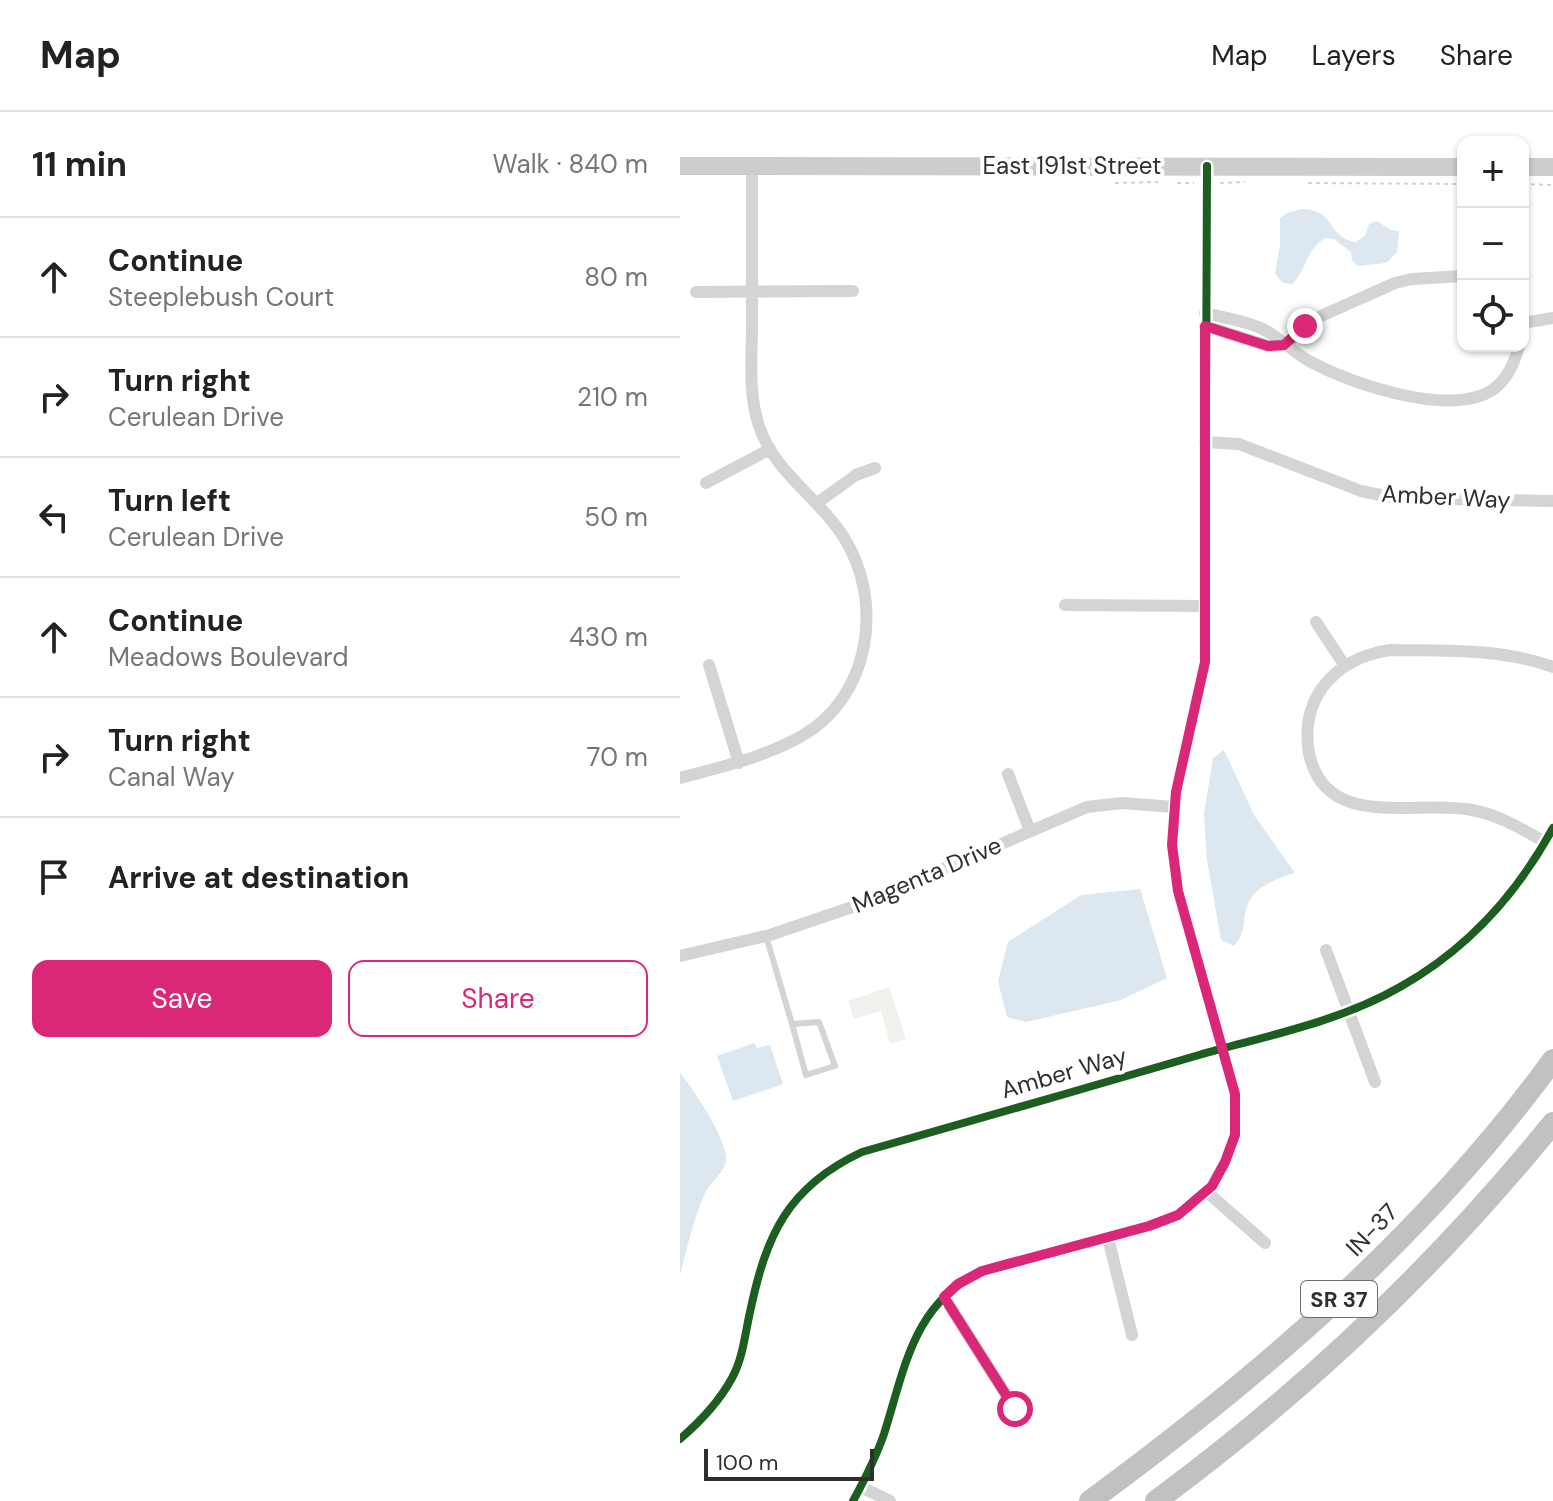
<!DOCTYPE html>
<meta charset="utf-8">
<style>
:root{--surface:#fff;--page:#f2f2f2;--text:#222;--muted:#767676;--line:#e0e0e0;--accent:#db2777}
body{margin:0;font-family:"DM Sans",sans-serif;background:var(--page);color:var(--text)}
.controls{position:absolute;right:24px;top:24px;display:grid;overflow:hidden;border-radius:16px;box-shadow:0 2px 6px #0004}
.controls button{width:72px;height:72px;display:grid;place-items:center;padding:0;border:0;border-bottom:2px solid var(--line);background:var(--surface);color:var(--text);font:40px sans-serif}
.scale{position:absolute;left:24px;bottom:20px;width:170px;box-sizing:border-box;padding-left:8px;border:4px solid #2f2f2f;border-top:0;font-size:22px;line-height:28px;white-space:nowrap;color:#2f2f2f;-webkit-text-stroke:6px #fff;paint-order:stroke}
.stop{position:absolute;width:24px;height:24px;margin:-18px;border:6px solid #db2777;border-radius:50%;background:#fff}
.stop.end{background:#db2777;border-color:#fff;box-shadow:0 2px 8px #0008}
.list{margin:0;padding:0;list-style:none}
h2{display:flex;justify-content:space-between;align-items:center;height:104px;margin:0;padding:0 32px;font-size:34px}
h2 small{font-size:26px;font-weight:400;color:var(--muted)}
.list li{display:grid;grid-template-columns:52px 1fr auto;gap:24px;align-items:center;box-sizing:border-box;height:120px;padding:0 32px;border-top:2px solid var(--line)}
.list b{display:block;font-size:30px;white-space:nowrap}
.list p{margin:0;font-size:26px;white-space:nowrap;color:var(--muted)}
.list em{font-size:26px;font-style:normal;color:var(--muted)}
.actions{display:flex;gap:16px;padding:24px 32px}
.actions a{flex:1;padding:18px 0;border:2px solid var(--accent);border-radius:16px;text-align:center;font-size:28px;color:var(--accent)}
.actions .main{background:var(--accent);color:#fff}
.icon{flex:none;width:44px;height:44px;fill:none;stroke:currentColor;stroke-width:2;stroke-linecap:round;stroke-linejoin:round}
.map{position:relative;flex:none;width:873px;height:1389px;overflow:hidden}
header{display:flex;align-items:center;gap:48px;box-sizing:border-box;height:112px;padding:0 40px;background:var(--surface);border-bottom:2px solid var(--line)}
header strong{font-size:38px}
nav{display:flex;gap:44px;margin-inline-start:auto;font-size:28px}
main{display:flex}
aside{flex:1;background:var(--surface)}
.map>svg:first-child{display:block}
.green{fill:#eff2ec}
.water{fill:#dde7ef}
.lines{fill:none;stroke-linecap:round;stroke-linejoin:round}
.path{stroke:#d2d2d2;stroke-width:2;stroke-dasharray:4 4;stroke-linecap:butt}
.lane{stroke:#d4d4d4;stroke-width:6}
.street{stroke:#d4d4d4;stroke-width:12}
.secondary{stroke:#cdcdcd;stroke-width:18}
.highway{stroke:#c1c1c1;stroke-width:22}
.cycleway-casing{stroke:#fff;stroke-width:13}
.cycleway{stroke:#1b5e20;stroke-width:8}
.route{stroke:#db2777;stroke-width:10}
.labels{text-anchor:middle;stroke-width:8;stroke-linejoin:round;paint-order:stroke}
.shield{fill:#fff;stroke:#6d6d6d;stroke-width:2}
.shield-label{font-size:22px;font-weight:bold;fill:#2f2f2f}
.street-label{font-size:24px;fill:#2f2f2f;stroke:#fff}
</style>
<header>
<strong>Map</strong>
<nav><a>Map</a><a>Layers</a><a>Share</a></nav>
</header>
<main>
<aside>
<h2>11 min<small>Walk · 840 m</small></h2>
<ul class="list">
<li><svg class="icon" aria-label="ahead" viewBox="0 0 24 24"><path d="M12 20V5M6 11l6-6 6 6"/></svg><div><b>Continue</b><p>Steeplebush Court</p></div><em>80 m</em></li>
<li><svg class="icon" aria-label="right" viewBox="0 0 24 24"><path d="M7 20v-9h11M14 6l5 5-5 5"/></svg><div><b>Turn right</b><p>Cerulean Drive</p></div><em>210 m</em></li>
<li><svg class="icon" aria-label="left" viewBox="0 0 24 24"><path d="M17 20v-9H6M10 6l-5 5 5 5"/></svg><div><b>Turn left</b><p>Cerulean Drive</p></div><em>50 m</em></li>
<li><svg class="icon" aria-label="ahead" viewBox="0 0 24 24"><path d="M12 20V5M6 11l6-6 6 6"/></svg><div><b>Continue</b><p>Meadows Boulevard</p></div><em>430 m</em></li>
<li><svg class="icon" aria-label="right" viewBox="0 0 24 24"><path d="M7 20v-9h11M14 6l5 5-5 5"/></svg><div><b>Turn right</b><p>Canal Way</p></div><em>70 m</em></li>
<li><svg class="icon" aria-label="arrive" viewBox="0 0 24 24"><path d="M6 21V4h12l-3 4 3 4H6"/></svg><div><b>Arrive at destination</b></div></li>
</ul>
<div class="actions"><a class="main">Save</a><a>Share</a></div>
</aside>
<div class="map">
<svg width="873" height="1389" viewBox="0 0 873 1389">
<rect width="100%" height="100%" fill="#fff"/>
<!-- green -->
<path class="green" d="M209,875L226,927L210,932L201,899L174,907L168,889Z"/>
<!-- water -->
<path class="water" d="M622,97C657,98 645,124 675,130L685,124L689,112L697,109L711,118L719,119L717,140L706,151L678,154L672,149L671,140L654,127L645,126C625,139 627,158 612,172L603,171L595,162L600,133V106L607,101Z
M544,638L574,703L615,761C598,766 575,774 568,792C561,810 568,817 554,834L541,828L527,748L524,702L533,646Z
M460,777L487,866L441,888L346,910L327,905L318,869L328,830L401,783Z
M74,931L77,936L90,933L103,972L53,989L37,944Z
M0,961C13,976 48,1029 46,1048C45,1060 32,1069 26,1079C14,1105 7,1136 0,1163Z"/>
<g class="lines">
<!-- path -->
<path class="path" d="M435,71L478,70
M497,71H514
M540,71L565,70
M628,71L783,72
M843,72L873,73"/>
<!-- lane -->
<path class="lane" d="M86,824L112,912L139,910L155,954L126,963L112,912"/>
<!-- street -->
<path class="street" d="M16,180L173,179
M525,201C542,205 561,208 578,215C597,222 611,239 629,249C670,271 759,302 805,282C824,274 834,253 839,234
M843,211L873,206
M525,214L588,234L604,233L641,204L715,171L732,167L783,164
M525,330L559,332L681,379L715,386L873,389
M26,371L90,337
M137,391L176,363L195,356
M385,493L525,494
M636,510L665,554
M29,553L59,651
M328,662L350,719
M0,666C41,655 82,646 120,625C191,586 205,489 163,424C138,385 94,360 79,314C68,282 72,245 72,212C72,159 72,106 72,54
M865,730C842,717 819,703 792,698C736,687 645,720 629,641C625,618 629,595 642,576C659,553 683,542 710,538C764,539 822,536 873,555
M646,838L695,970
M0,844L90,823L184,791L407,695L442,691L494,695
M527,1080L585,1131
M428,1126L452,1223
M264,1185L335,1297
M0,1327C21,1309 39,1290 52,1266C63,1246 65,1222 70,1200C86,1124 107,1075 182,1040C294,1008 407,976 519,943C586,924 659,910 720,875C786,838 837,782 873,716
M181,1375L210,1389
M173,1389C185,1367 196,1345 204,1322C225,1256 233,1191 302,1159L469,1114L498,1103L532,1074L545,1050L555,1023V982L498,779L492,733L496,680L525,550L527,54"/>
<!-- secondary -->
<path class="secondary" d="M0,54L783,55
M843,55H873"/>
<!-- highway -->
<path class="highway" d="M410,1389C583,1262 746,1122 873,948
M476,1389C624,1280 757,1154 873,1011"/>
<!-- cycleway casing -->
<g class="cycleway-casing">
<path id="cycleway" d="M0,1327C21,1309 39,1290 52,1266C63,1246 65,1222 70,1200C86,1124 107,1075 182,1040C294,1008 407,976 519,943C586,924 659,910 720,875C786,838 837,782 873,716
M173,1389C185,1367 196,1345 204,1322C225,1256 233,1191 302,1159L469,1114L498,1103L532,1074L545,1050L555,1023V982L498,779L492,733L496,680L525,550L527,54"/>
</g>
<!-- cycleway -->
<use href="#cycleway" class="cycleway"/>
</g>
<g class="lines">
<!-- route -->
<path class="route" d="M335,1297L264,1185L278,1172L302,1159L469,1114L498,1103L532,1074L545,1050L555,1023V982L498,779L492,733L496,680L525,550V214L588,234L604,233L625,214"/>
</g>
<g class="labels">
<!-- shield labels -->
<rect class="shield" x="621" y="1169" width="76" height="36" rx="6"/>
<g class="shield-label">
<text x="659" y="1195">SR 37</text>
</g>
<!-- street labels -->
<g class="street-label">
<text x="392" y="62">East 191st Street</text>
<text transform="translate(766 385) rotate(3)" y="8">Amber Way</text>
<text transform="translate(247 763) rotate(-23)" y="8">Magenta Drive</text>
<text transform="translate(384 961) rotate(-16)" y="8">Amber Way</text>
<text transform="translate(692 1118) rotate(-46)" y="8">IN-37</text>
</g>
</g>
</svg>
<div class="controls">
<button>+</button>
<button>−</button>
<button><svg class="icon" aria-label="locate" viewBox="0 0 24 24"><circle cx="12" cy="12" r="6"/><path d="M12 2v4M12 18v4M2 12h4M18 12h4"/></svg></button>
</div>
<div class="scale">100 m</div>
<div class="stop" style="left:335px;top:1297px"></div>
<div class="stop end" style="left:625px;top:214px"></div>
</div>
</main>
